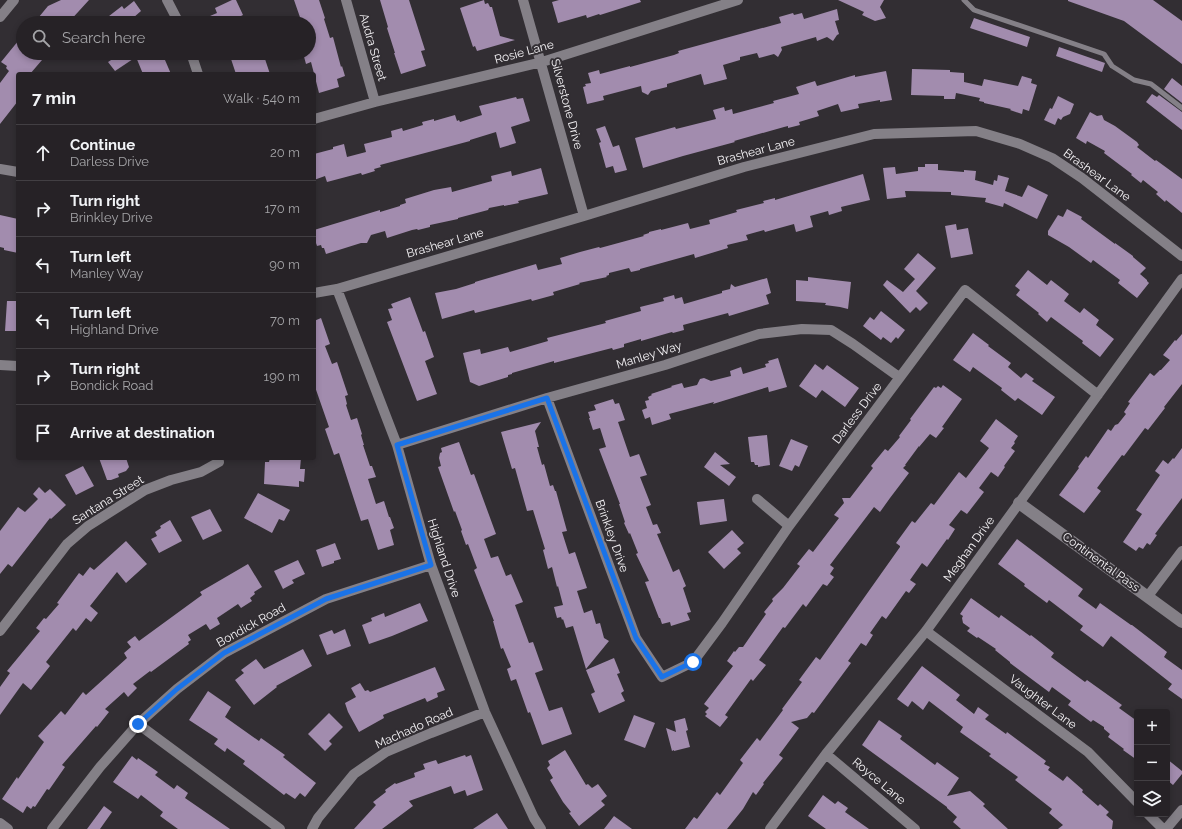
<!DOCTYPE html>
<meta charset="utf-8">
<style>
:root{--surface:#262226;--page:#2e2a2e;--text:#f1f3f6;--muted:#a4a4a7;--line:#423f43}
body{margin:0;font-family:Raleway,sans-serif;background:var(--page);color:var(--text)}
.controls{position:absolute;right:12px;bottom:12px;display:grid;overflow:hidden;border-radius:4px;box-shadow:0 2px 6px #0003}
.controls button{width:36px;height:36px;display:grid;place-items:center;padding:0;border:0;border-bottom:1px solid var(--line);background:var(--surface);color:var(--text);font:20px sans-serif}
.stop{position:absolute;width:12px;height:12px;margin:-9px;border:3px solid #1a73e8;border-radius:50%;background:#fff}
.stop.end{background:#1a73e8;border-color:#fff;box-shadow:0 1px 4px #0008}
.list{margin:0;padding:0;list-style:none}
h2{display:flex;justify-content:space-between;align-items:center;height:52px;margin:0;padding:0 16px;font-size:17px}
h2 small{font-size:13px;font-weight:400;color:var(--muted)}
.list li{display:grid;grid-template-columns:26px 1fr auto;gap:12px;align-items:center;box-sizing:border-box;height:56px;padding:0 16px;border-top:1px solid var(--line)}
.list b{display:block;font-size:15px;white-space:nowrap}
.list p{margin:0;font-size:13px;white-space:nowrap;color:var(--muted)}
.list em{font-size:13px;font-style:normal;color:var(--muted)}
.icon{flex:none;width:22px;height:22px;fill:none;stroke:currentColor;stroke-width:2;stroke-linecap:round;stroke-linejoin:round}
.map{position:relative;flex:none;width:1182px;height:829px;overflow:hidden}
.search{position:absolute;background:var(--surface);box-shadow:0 2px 6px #0003;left:16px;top:16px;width:300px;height:44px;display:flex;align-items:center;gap:10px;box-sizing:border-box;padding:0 14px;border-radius:22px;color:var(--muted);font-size:15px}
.panel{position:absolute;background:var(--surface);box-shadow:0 2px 6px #0003;left:16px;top:72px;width:300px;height:388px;border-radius:4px}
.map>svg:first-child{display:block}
.building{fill:#a28cae}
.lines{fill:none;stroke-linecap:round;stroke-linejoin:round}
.service{stroke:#848087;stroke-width:5}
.minor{stroke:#848087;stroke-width:10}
.tertiary{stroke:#848087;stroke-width:12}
.route{stroke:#1a73e8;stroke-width:5}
.labels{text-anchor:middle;stroke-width:4;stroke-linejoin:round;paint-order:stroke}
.street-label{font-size:12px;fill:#f5f3f6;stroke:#322e33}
</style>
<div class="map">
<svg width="1182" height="829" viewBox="0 0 1182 829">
<rect width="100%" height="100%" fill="#322e33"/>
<!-- building -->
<path class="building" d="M61,0H89L68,23H34L48,6Z
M232,0H236L243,15L227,23H214L210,16L217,13L215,8Z
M294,0H319L325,18L324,19L330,38L333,37L341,67L342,66L345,76L337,79L339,87L319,93L311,62L306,64L303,53H309V23H302Z
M380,0H409L425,50L421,51L426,66L401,74L394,53H395L387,28L388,27Z
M484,0L485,4L488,3L490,7H492L500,36L515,40L477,51L475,46L473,47L460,8Z
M559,0H640L641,2L600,15L599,14L587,18L586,15L558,23L552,2Z
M838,0H884L880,7L886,18L875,21L862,15L864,12Z
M1068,0H1153L1182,21V64L1124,21L1068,1Z
M134,1L141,11L133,18L136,23H100L122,6L124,9Z
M837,9L839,20L835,21L839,34L837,35L833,41L827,37L817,41L816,37L781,47L782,50L778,57L774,54L759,58L757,53L740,57V60L723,65L727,79L704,85L701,74L667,84V87L651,91L648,95L642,92L641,86L603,96L604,100L587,104L583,87L586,86L585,84L591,83L588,73L599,70L600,74L630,66V67L674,55L679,53L678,51L781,23L779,17L793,13L794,15L802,13L804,19Z
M974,18L1030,37L1027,47L970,28Z
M23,35V53H48L30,74H18V101L0,124V83L9,71L6,68L7,66L1,62Z
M1059,47L1105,63L1102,72L1056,56Z
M122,53H162L171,74H143L136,57L115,71L108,62Z
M229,53H263L270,74H236Z
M912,69L950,70V72L964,73V82L982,86L984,79L1018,86L1022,76L1032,79L1031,83L1037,85L1029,111L1023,109L1022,114L1010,110L1011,109L984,103V102L979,101L980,98L956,93L955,99H944V96L911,95Z
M886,71L892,100L880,102V100L858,104L859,108L841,112L838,104L817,111L819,116L799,122L800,125L788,128V126L784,127L734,141L735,142L683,156L643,168L635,138L675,127L676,129L716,119L713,110L724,107L725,111L732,109L733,114L774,103L773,101L799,94L796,87L815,81L817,86L855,75V77Z
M1172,78L1182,86V103L1164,89Z
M1152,94L1157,97L1159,95L1182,112V130L1146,102Z
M1058,96L1074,104L1070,114L1063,117L1061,120L1058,118L1055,125L1044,120L1050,108L1052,109Z
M516,97L517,99L523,98L530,121L511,127L516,143L500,148L496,132L470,140V141L380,165L381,167L374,169L375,171L362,175L361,173L327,182L325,176L314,180V154L333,149V147L344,144L347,157L366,152L364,144L392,137L391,131L402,128L403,131L423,125L422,122L434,119V121L455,115L457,121L459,120L460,122L482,115L479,106Z
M1090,112L1097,116L1102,115L1104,120L1115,126L1137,142L1139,145L1137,147L1155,161L1156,160L1182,179V213L1166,200L1165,202L1156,194L1158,192L1143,180L1141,183L1131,175L1132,174L1104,153L1105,151L1087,141L1086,144L1076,138Z
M605,126L613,147L619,145L627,170L615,173L613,166L606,168L599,143L601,142L596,129Z
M925,164H938V170L964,172V170L976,171L975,180L993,185L994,180L997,181L998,175L1009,178L1005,191L1022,197L1028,185L1048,195L1037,219L1004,203L1003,207L985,202L986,198L951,195V192L905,191L906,197L887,199L883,168L895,167L896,174L918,171V167H925Z
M541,168L548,194L518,201L519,203L504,206V205L489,208L488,210L458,218V219L430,225V227L418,230L417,229L412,230L387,238L385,231L371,235L367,243H361L326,254L324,248H322L321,245L317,246L314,237V230L380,210V212L400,206V205L406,203L405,199L434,190L451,187L452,192L492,181L491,176L511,171L512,176Z
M863,174L870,200L841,207L842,211L829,215L828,211L810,216L813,227L796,232L794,224L765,232L764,230L746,235L748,240L727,245L728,248L695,258L694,254L640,269V270L631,272L629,268L609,273V275L606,276L607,277L579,283L580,284L553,292L554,295L532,301L531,299L475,313L474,310L442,319L435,293L456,289L475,283V282L536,264L538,270L562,264L560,258L580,252L599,247L600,248L644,236L643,235L649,233V232L661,229V230L688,223L690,229L710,224L709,220L737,212L736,210L764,203L763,201L775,198V200Z
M1067,209L1082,217L1081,219L1115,244V243L1133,256V257L1146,268L1140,274L1147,280V281L1149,283L1137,298L1118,283L1120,280L1093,260L1091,263L1069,247L1048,235V231L1058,215L1063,217Z
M0,215L18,219V253L4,250V248L0,247Z
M956,224L957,230L968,228L973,254L951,258L945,226Z
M918,253L936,268L916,291L928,303L920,311L916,307L910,313L883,285L887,280L903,292L915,279L904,269Z
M1028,270L1047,285L1051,280L1069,294L1064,301L1080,313L1084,308L1099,320L1096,325L1114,339L1100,357L1082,343L1083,341L1051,317L1047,322L1038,314L1039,313L1016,295L1020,290L1015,286Z
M808,277L851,282L848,309L840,307L825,305L826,303L796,301V280L808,281Z
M767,278L771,293L766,295L769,304L729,316L728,313L683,325L684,330L673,333L672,332L641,341V339L624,344V347L613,350L612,348L554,363V361L512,373V374L508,375V377L479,386L470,382L463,353L480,349L481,354L508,347L510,352L548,341L547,338L606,323L605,321L641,311L640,307L664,301L663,298L674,295L675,299L682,297L684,304L722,293V291L730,289L731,284L735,287Z
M410,297L423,332L425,331L434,357L425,361L437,394L417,401L387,322L392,320L388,309L393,308L391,304Z
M7,301H18L17,331H5Z
M881,311L905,330L898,339L896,337L891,343L883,337L881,340L863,326L870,317L874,320Z
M321,318L330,344L325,346L332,364L337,362L348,395L345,396L347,404L346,405L351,420L357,418L362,434L361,435L364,445H363L370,466H372L376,477L368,479L376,504L384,501L389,517H390L394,528L390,530L394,545L378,550L368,519L361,521L339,453L334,455L325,429L329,427L314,384V321Z
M973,333L989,345L988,346L1011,363L1008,367L1021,378L1026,373L1034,379L1032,381L1055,397L1042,415L1018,398L1015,401L1001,390L1002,388L973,367L970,372L953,360Z
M1182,334V384L1164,407L1165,408L1148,430L1145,428L1124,456L1122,455L1097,488L1101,491L1084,513L1059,495L1079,468L1078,467L1086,456L1088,458L1108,429L1111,431L1115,425L1118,424L1126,414L1124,412L1130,403L1128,402L1150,373L1154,376L1160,370H1161L1170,360L1163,355L1175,340L1176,341Z
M778,358L787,387L769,392L768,387L713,404L714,402L669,414L671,419L652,425L650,417L645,419L642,410L647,408L645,401L649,400L648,397L652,395L651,394L672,387L671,386L682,383L684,388L697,385L700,379L704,378L711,381L731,376L730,371L741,367L743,374L766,367L765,364L769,363L768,361Z
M815,364L823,370L827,365L859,388L845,407L822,390L816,398L799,386Z
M943,385L962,399L942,427L944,428L936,438L930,434L919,447V446L905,465H906L903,468L909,473L890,498L880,512L874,507L830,565L834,568L830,574L834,577L827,586L823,584L806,607L803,604L785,628L783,627L759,660L766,665L753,681L751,679L725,715L728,717L720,727L705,716L707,714L705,712L709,708L704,704L733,666L727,661L734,651L735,652L739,647H743L766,614L764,612L773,601L772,599L783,588L800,566L797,564L809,549L813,552L839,518L834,515L844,503L842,498H850L873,468L871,466L885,449L888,451L900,437L899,436L911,420L910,419L934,387L936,388L938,386L941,388Z
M613,399L615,404L619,403L625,420L618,422L630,457L639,454L647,475L640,477L651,505L646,507L653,525L657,524L661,533L657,534L673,572L679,569L686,586L683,588L691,612L687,613L690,620L671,626L670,622L662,624L660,618H659L645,582L649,581L636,554L638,553L630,533L629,534L624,523L625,522L619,504H620L599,449L606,447L600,428L593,430L589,418H590L588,412L596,410L594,405Z
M996,419L1018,436L1014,442L1015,443L1011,448L1015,451L1004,466L1005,467L998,477L991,472L979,488L984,492L967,514L961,510L949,525L955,529L948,540L947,539L927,567L922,563L910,580L916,584L909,593L906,591L886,619L882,616L870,633L873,635L866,646L861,643L848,661L851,663L814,713L812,712L807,718L791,722L799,728L779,755L783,758L763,783L764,784L756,795L753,792L743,809L727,829H685L694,817L697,819L717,792L720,795L743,763L740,760L757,738L760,741L783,710L782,709L802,682L799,680L816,657L820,660L900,547V546L896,543L912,521L915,523L931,503L934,505L959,472L966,478L989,448L980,441Z
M541,422L535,431L539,447H537L542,465L544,464L550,486L553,485L555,491H556L567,531L562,532L569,554L575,552L587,588L577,591L584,613L592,610L596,624L600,623L604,638L609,641L586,669L573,626L566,628L563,619L562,620L561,617L557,618L554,607L563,605L558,586L557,587L552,567L548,569L543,550L545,549L533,510L527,511L515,468L512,469L501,432Z
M767,435L770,465L758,467V465H755L754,462H751L748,437Z
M791,439L808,446L799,467L795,465L792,471L779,466Z
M459,442L471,475L474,474L496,534L484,539L491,558L498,556L506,576L511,574L523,602L515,605L529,643L533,642L543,670L535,673L549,711L562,707L572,734L542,745L530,712L528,713L516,679L511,681L507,669L511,667L503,648L501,649L493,621H494L474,570L477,568L468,544L466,545L461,531L462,530L455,511L454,512L438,467L441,466L439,458L440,453L442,452L441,448Z
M1182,448V498L1155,534L1157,535L1150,545L1147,543L1143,549L1139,547L1136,551L1123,542L1142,514L1136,510L1160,475L1155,471L1163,460L1168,464L1173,458L1174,459Z
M715,452L730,464L720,465L736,477L729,486L704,467Z
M99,458H126L129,467L126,471L118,474L119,477L111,480H107Z
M270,458H301L300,469H305L304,482L299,481V487L264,484L265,462H269Z
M83,466L94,486L76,495L65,475Z
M39,487L45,493L50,489L66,505L51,519L50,518L12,567L8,564L0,574V531L18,507L25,512L38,499L33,494Z
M258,493L290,510L284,521L279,519L272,533L244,518Z
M724,499L727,521L700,525L697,502Z
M210,509L222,531L203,540L191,517Z
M170,520L182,541L159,553L151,539L157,536L155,532L161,528L160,526Z
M732,530L744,543L737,549L741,553L724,569L708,552Z
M1017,539L1083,589L1078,596L1096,609L1100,603L1131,625H1132L1167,652L1164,657L1182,670V699L1168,689L1172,684L1111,636L1103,647L1080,630L1083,626L1049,600L1047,603L1024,586L1025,584L998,564Z
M126,541L147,564L126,583L117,572L90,606L98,613L91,622L86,618L76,631L73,628L46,662L50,666L31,690L23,683L0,715V687L10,673L7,671L40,631L36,628L44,618L46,619L59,604L57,603L79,573L83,576L90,567L94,570Z
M335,543L341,559L334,561V563L322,567L316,550Z
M298,560L305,574L292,580L294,583L283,589L274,571Z
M248,564L262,587L254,592L255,594L250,598L252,601L241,608L238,604L217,618L220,624L210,630L206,624L188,635L191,640L188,642L189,644L151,672L150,671L133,684L137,688L128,697L124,692L105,709L109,712L97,727L96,726L62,765L65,767L49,790L47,789L35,807L33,806L31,809L27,806L23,813L2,799L17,777L18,779L44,742L38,736L61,711L65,715L83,692L86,695L127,658L124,653L131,647L127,642L135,636L139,641L202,595L200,592Z
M971,598L999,618L1001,615L1030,636L1031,635L1054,653L1051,657L1085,682L1087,680L1122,705L1119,708L1137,721V760L1123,750L1124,749L1108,737L1110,734L1104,729V727L1093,720L1091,722L1068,705L1071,701L1052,687L1049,692L1010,663V662L995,650L996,649L978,637L977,638L967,631L970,628L963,623L962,618L963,616L960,614Z
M420,603L428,621L392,636L369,644L362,625L372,621L371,618L384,613L385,617Z
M345,629L351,646L327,655L319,635L332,630L334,634Z
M303,649L312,666L276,686L277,687L254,705L235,680L244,673L241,670L256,659L264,669Z
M614,658L620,673L617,674L624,691L621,693L625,701L599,713L591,694L595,692L586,670Z
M922,666L960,695L956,700L974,714L978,707L989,715L985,719L1006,734L1007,732L1046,761L1044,764L1050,767L1048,770L1063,781L1067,776L1083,790L1082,792L1098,806L1100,804L1109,812L1106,815L1113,821L1112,829H1058L1063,825L1049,813L1052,809L1015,780L1018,777L989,756L991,754L960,732L963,727L929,701L923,710L912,701L908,707L897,699Z
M435,667L445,690L437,693L438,697L427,702L425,698L383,715L384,718L359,732L348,712L345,703L356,697L351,688L360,683L365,691L368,690L370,692Z
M208,691L231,707L225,717L259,741L261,738L285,755L283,757L316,783L305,797L300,793L295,799L286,793L284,795L243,764L245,761L227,748L225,752L214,744L218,739L189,720Z
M329,713L343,727L329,741L332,744L325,751L308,734Z
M634,715L655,723L645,748L624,740Z
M685,718L688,730L686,731L690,747L674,751V750L672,751L666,728L676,732L674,721Z
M879,720L902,736L900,739L935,765L937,762L959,778L947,796L970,791L985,804L983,806L1008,829H961L953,822L957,817L947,808V807L862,745Z
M565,750L586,785L588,784L592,788L598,784L607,796L601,801L605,805L579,826L569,813L571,812L563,802L550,780L553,778L547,768L550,765L548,761Z
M465,755L466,757L471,755L483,790L467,796L465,790L454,794L451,786L409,801L413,806L382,829H354L376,805L373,802L386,792L385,790L395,783L396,784L415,777L414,773L425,769L423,764L436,760L438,764Z
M132,756L137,760L138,758L158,772L155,775L174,789L177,785L188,793L185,798L230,829H178L160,816L163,812L141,795L138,799L113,782Z
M1167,759L1182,771V774L1173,785L1167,780Z
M823,795L835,804L838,801L848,808L845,812L869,829H826L808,816Z
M104,806L112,812L100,829H87Z
M497,813L508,829H473Z
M614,816L632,829H604Z"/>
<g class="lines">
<!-- service -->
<path class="service" d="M964,0L974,10L1104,54L1112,66L1134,80L1151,84L1182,108"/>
<!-- minor -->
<path class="minor" d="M167,0L179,23
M346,0L375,102
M523,0L584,216
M0,17L14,0
M191,53L198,74
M314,119L375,102L542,62L738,0
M0,169L18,172
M337,289L397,445L431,565L485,712L534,818L541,829
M314,293L337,289L584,216L744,167L874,134L976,131L1020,144L1052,158L1082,178L1182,256
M0,365L18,366
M547,398L636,638L662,677L693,662L722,623L789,526L965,290L1098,395
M397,445L547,398L665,365L759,334L802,329L831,330L853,344L899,377
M757,499L789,526
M1148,596L1182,551
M0,631L67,544L88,526L145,490L171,480L201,472L219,462L217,458
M926,631L1088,752L1137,802
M138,724L280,829
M826,754L915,829
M1148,814L1163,829
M0,823L8,829
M52,829L100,767L138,724L177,689L224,653L326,599L431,565
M312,829L318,818L354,774L386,752L431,733L485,712
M770,829L826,754L926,631L1182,279
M1166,829L1182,810"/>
<!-- tertiary -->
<path class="tertiary" d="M1019,503L1182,622"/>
</g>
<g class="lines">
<!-- route -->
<path class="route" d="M138,724L177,689L224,653L326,599L431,565L397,445L547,398L636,638L662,677L693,662"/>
</g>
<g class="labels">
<!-- street labels -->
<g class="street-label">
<text transform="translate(373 47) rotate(74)" y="4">Audra Street</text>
<text transform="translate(524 52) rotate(-15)" y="4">Rosie Lane</text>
<text transform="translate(567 104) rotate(75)" y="4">Silverstone Drive</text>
<text transform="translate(756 151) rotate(-15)" y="4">Brashear Lane</text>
<text transform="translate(1097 175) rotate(36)" y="4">Brashear Lane</text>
<text transform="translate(445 243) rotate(-16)" y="4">Brashear Lane</text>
<text transform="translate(649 355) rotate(-17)" y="4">Manley Way</text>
<text transform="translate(857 413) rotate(-53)" y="4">Darless Drive</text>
<text transform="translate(108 500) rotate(-32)" y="4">Santana Street</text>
<text transform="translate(612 536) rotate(70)" y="4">Brinkley Drive</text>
<text transform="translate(969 549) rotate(-54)" y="4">Meghan Drive</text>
<text transform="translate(444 558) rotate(72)" y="4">Highland Drive</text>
<text transform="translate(1101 562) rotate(36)" y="4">Continental Pass</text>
<text transform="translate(251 625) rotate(-29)" y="4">Bondick Road</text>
<text transform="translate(1043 702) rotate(37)" y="4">Vaughter Lane</text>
<text transform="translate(414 728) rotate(-24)" y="4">Machado Road</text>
<text transform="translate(879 781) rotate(40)" y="4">Royce Lane</text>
</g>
</g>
</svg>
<div class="controls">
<button>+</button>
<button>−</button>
<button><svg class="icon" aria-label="layers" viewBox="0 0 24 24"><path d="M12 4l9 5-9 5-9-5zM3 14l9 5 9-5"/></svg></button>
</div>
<div class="stop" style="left:693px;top:662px"></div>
<div class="stop end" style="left:138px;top:724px"></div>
<div class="search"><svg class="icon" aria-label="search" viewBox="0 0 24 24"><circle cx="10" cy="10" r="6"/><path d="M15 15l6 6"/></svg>Search here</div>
<section class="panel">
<h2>7 min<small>Walk · 540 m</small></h2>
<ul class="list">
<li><svg class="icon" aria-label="ahead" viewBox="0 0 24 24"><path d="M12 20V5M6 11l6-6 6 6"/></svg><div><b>Continue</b><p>Darless Drive</p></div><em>20 m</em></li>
<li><svg class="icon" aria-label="right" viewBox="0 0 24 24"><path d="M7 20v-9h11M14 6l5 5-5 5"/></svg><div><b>Turn right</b><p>Brinkley Drive</p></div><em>170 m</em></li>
<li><svg class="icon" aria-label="left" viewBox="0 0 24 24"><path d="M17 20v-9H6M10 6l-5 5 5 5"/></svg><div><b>Turn left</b><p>Manley Way</p></div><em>90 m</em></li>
<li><svg class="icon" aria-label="left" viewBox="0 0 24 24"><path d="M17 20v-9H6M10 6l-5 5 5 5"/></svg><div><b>Turn left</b><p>Highland Drive</p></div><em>70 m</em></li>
<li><svg class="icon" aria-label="right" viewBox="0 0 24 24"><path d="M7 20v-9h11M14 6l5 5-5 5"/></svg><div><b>Turn right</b><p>Bondick Road</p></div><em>190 m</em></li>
<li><svg class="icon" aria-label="arrive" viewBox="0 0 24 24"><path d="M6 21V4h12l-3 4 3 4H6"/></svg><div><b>Arrive at destination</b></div></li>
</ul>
</section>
</div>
